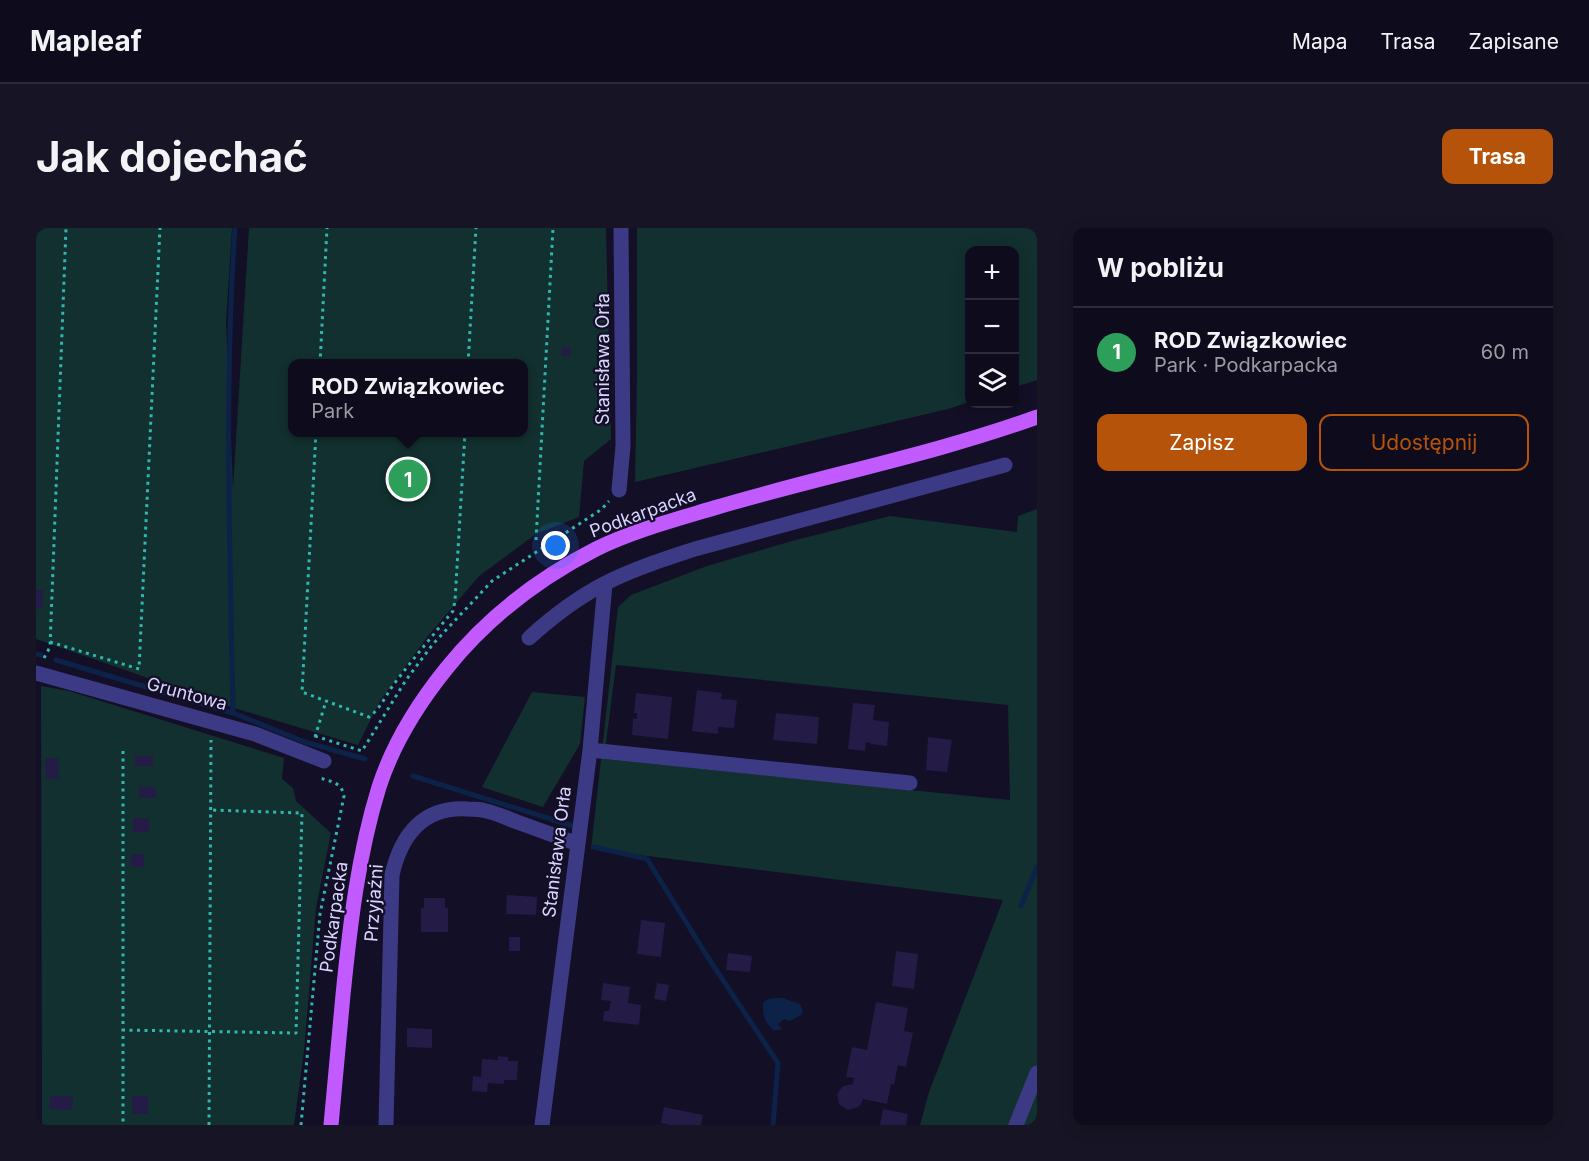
<!DOCTYPE html>
<html lang="pl">
<meta charset="utf-8">
<style>
:root{--surface:#0e0b1c;--page:#171425;--text:#f1f3f6;--muted:#9b9ba3;--line:#2e2b3b;--accent:#b45309}
body{margin:0;font-family:Inter,sans-serif;background:var(--page);color:var(--text)}
.controls{position:absolute;right:18px;top:18px;display:grid;overflow:hidden;border-radius:12px;box-shadow:0 3px 15px #0003}
.controls button{width:54px;height:54px;display:grid;place-items:center;padding:0;border:0;border-bottom:2px solid var(--line);background:var(--surface);color:var(--text);font:30px sans-serif}
.you{position:absolute;left:520px;top:318px;width:21px;height:21px;margin:-15px;border:4px solid #fff;border-radius:50%;background:#1a73e8;box-shadow:0 0 0 9px #1a73e833}
.badge{display:grid;place-items:center;width:39px;height:39px;border-radius:50%;background:var(--accent);color:#fff;font-size:20px;font-weight:700}
.pin{position:absolute;translate:-50% -50%;border:3px solid #fff;box-shadow:0 2px 6px #0006}
.popup{position:absolute;left:252px;top:131px;width:240px;height:78px;box-sizing:border-box;display:grid;place-content:center;border-radius:12px;background:var(--surface);filter:drop-shadow(0 2px 4px #0005);font-size:20px;white-space:nowrap;color:var(--muted)}
.popup b{font-size:22px;color:var(--text)}
.popup::after{content:'';position:absolute;left:50%;top:100%;margin-left:-12px;border:12px solid transparent;border-top-color:var(--surface)}
.list{margin:0;padding:0;list-style:none}
h2{display:flex;justify-content:space-between;align-items:center;height:78px;margin:0;padding:0 24px;font-size:26px}
h2 small{font-size:20px;font-weight:400;color:var(--muted)}
.list li{display:grid;grid-template-columns:39px 1fr auto;gap:18px;align-items:center;box-sizing:border-box;height:90px;padding:0 24px;border-top:2px solid var(--line)}
.list b{display:block;font-size:22px;white-space:nowrap}
.list p{margin:0;font-size:20px;white-space:nowrap;color:var(--muted)}
.list em{font-size:20px;font-style:normal;color:var(--muted)}
.actions{display:flex;gap:12px;padding:18px 24px}
.actions a{flex:1;padding:14px 0;border:2px solid var(--accent);border-radius:12px;text-align:center;font-size:21px;color:var(--accent)}
.actions .main{background:var(--accent);color:#fff}
.icon{flex:none;width:33px;height:33px;fill:none;stroke:currentColor;stroke-width:2;stroke-linecap:round;stroke-linejoin:round}
.map{position:relative;flex:none;width:1001px;height:897px;overflow:hidden;border-radius:12px}
header{display:flex;align-items:center;gap:36px;box-sizing:border-box;height:84px;padding:0 30px;background:var(--surface);border-bottom:2px solid var(--line)}
header strong{font-size:28px}
nav{display:flex;gap:33px;margin-inline-start:auto;font-size:21px}
.intro{display:flex;align-items:center;justify-content:space-between;box-sizing:border-box;height:144px;padding:0 36px}
h1{margin:0;font-size:42px}
.button{padding:15px 27px;border-radius:12px;background:var(--accent);color:#fff;font-size:21px;font-weight:700}
main{display:flex;gap:36px;padding:0 36px}
aside{flex:1;background:var(--surface);border-radius:12px;box-shadow:0 3px 15px #0003}
.map>svg:first-child{display:block}
.green{fill:#12302f;fill-rule:evenodd}
.water{fill:#0c2248}
.lines{fill:none;stroke-linecap:round;stroke-linejoin:round}
.stream{stroke:#0c2248;stroke-width:5}
.building{fill:#241b47}
.path{stroke:#2fb8b0;stroke-width:3;stroke-dasharray:3 4.5;stroke-linecap:butt}
.minor{stroke:#3d3a85;stroke-width:15}
.major{stroke:#c25bff;stroke-width:15}
.labels{text-anchor:middle;stroke-width:4.5;stroke-linejoin:round;paint-order:stroke}
.street-label{font-size:18px;fill:#d9d4ff;stroke:#130f26}
</style>
<header>
<strong>Mapleaf</strong>
<nav><a>Mapa</a><a>Trasa</a><a>Zapisane</a></nav>
</header>
<div class="intro"><h1>Jak dojechać</h1><a class="button">Trasa</a></div>
<main>
<div class="map">
<svg width="1001" height="897" viewBox="0 0 1001 897">
<rect width="100%" height="100%" fill="#130f26"/>
<!-- green -->
<path class="green" d="M0,0H196L190,93L197,260L213,0H570L575,211L548,233L543,289L500,306L443,348L392,408L344,473L322,517L198,480L0,411ZM256,136H488V204H256Z
M601,0H1001V152L979,159L978,22H933V174L912,181L599,254L601,148Z
M1001,281V897H884L893,864L967,672L555,621L582,379L595,367L671,338L756,313L854,288L981,304L982,288ZM580,437L972,477L974,572L568,531Z
M5,458L33,463L248,530L246,551L257,560L260,573L295,605L280,680L268,823L258,897H6Z
M496,464L549,469L544,516L507,579L446,559Z"/>
<!-- water -->
<path class="water" d="M739,770H747L764,776L767,783L765,787L754,793L748,791L742,796L746,801L738,803C728,793 727,789 727,775L732,771Z"/>
<g class="lines">
<!-- stream -->
<path class="stream" d="M0,426L5,427
M20,432L197,485L269,514L329,531
M197,485C194,324 188,161 199,0
M377,548L537,598
M558,619L611,631L671,728L742,835L737,897
M985,678L1001,639"/>
</g>
<!-- building -->
<path class="building" d="M526,119L535,120L534,128H525Z
M0,362H7L6,381H0Z
M661,462L686,465L685,471L701,472L698,500L682,499V506L656,503Z
M600,465L636,469L632,511L596,507L597,491H601V485H598Z
M817,475L839,477L837,492L853,494L851,518L835,516V515L830,514L829,523L812,521Z
M740,485L783,489L781,516L737,512Z
M892,509L916,512L911,544L890,542Z
M99,528H117V538H99Z
M9,530H22L23,551H10Z
M103,559H120V570H103Z
M97,590H113V604H97Z
M95,626H108V639H95Z
M471,667L501,669L500,687L470,686Z
M388,670H409V680H412V704H385V680H388Z
M605,692L629,695L625,729L601,726Z
M473,709H484V723H473Z
M860,723L882,726L878,761L856,758Z
M692,725L716,728L714,744L690,742Z
M567,755L594,759L592,775L605,777L603,797L567,793L568,783H573L575,773L565,772Z
M621,755L633,757L630,773L618,771Z
M840,774L872,780L868,803L877,805L870,839L862,837L858,857L855,856L851,876L827,871L825,876L822,879L812,882L803,876L801,866L807,858L817,856L818,850L810,849L816,819L831,822Z
M371,800L396,801V820L371,819Z
M462,828L472,829V833H482L481,852H468V856L452,855L451,864L436,863L437,848L445,849L446,831L462,832Z
M14,868H37L36,882L13,881Z
M96,868H112V886H96Z
M628,879L667,887L665,897H634L625,895Z
M847,881L872,886L870,897H844Z"/>
<g class="lines">
<!-- path -->
<path class="path" d="M284,136L291,0
M432,136L440,0
M280,204L266,464L333,489C345,480 350,467 358,456C377,431 397,407 417,383L419,373L429,204
M500,312L517,0
M14,414L103,441L124,0
M8,430L14,419L30,0
M279,508L326,523L370,452L397,416L456,353L566,281L573,273
M279,509L290,473
M87,523V897
M86,802L260,805L266,585L175,582
M173,897L175,512
M265,897L284,686L308,568C306,556 298,554 287,551L288,548"/>
<!-- minor -->
<path class="minor" d="M583,262L587,218L585,0
M493,410C516,389 541,370 568,356C597,341 629,331 659,321L969,237
M0,445L219,506L288,533
M554,522L874,555
M350,897L356,647C365,607 387,578 432,581C438,581 444,581 450,583C460,585 471,590 481,594C501,601 522,609 542,616
M506,897L554,522L569,356
M980,897L1001,845"/>
<!-- major -->
<path class="major" d="M295,897C299,854 303,810 307,767C314,697 322,627 343,559C357,516 381,477 410,441C451,390 501,351 560,321C597,303 638,292 678,280C785,248 896,227 1001,189"/>
</g>
<g class="labels">
<!-- street labels -->
<g class="street-label">
<text transform="translate(567 131) rotate(-90)" y="6">Stanisława Orła</text>
<text transform="translate(607 285) rotate(-20)" y="6">Podkarpacka</text>
<text transform="translate(151 466) rotate(15)" y="6">Gruntowa</text>
<text transform="translate(521 624) rotate(-83)" y="6">Stanisława Orła</text>
<text transform="translate(338 675) rotate(-86)" y="6">Przyjaźni</text>
<text transform="translate(298 689) rotate(-82)" y="6">Podkarpacka</text>
</g>
</g>
</svg>
<div class="controls">
<button>+</button>
<button>−</button>
<button><svg class="icon" aria-label="layers" viewBox="0 0 24 24"><path d="M12 4l9 5-9 5-9-5zM3 14l9 5 9-5"/></svg></button>
</div>
<div class="you"></div>
<div class="pin badge" style="left:372px;top:251px;background:#2e9e5b">1</div>
<div class="popup"><b>ROD Związkowiec</b>Park</div>
</div>
<aside>
<h2>W pobliżu<small></small></h2>
<ul class="list">
<li><span class="badge" style="background:#2e9e5b">1</span><div><b>ROD Związkowiec</b><p>Park · Podkarpacka</p></div><em>60 m</em></li>
</ul>
<div class="actions"><a class="main">Zapisz</a><a>Udostępnij</a></div>
</aside>
</main>
